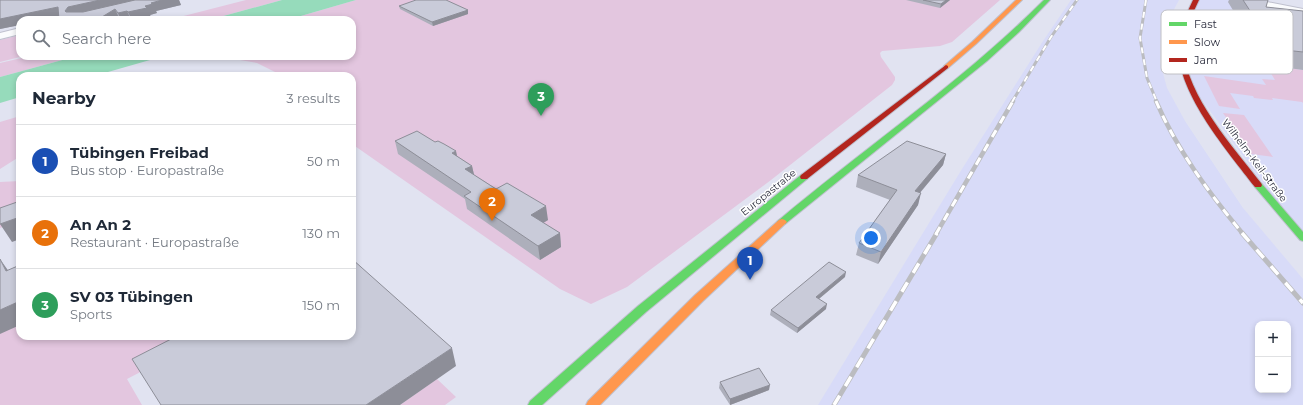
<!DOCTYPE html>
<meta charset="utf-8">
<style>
:root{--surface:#fff;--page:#f6f6f7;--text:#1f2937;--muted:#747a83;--line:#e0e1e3;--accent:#0f766e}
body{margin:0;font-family:Montserrat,sans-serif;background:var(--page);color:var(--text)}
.controls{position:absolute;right:12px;bottom:12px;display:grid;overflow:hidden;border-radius:8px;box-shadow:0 2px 6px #0003}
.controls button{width:36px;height:36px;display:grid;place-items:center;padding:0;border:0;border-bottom:1px solid var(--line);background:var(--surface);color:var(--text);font:20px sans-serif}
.you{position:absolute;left:871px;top:238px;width:14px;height:14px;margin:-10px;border:3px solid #fff;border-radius:50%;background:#1a73e8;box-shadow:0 0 0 6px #1a73e833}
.badge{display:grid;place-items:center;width:26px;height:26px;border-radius:50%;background:var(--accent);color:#fff;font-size:13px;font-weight:700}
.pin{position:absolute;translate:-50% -33px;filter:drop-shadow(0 1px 2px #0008)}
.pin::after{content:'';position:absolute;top:21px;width:14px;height:12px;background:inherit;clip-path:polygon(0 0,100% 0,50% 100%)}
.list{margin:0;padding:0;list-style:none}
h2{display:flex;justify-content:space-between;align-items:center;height:52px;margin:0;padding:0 16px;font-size:17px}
h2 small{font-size:13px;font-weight:400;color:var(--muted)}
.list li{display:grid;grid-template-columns:26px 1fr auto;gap:12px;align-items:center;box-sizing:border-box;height:72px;padding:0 16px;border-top:1px solid var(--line)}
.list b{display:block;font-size:15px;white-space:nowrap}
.list p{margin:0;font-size:13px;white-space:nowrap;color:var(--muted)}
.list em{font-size:13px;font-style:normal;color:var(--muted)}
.icon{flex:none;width:22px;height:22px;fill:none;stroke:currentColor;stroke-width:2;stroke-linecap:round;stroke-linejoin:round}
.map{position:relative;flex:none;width:1303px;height:405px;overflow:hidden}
.search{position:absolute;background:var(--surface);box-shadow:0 2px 6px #0003;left:16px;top:16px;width:340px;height:44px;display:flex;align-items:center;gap:10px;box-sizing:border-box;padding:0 14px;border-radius:12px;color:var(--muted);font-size:15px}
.panel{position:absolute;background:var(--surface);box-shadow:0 2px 6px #0003;left:16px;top:72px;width:340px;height:268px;border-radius:12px}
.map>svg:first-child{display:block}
.built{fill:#d8dbf8;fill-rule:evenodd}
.green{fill:#e3c6df}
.water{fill:#96dbbb}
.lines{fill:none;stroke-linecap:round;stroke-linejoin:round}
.street-casing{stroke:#bfc0ce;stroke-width:2}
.fast-casing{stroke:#bfc0ce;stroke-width:2}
.slow-casing{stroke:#bfc0ce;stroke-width:2}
.jam-casing{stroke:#bfc0ce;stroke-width:2}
.street{fill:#fafbfd;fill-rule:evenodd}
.fast{fill:#63d668;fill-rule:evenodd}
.slow{fill:#ff974d;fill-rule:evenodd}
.jam{fill:#b3261e;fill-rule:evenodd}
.rail-far2-casing{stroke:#bbbcc0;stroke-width:3}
.rail-far1-casing{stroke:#bbbcc0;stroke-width:4.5}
.rail-casing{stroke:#bbbcc0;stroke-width:5}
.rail-far2{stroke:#fff;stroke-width:2;stroke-dasharray:6;stroke-linecap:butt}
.rail-far1{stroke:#fff;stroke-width:3;stroke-dasharray:8;stroke-linecap:butt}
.rail{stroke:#fff;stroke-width:3.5;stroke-dasharray:11;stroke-linecap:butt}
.wall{fill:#adafbb}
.shaded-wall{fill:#8d8e98}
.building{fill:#c9cbd9;stroke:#8d8e98}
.labels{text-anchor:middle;stroke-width:3;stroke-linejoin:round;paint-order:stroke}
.street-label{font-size:10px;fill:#2c2e3e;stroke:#fff}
.key{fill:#fff;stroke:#c0c0c5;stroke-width:1}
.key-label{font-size:11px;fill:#2c2e3e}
</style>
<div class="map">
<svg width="1303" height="405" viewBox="0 0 1303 405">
<rect width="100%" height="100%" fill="#e1e3f1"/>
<!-- built -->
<path class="built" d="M1071,0H1179L1161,34L1160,62L1167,88L1185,121L1243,208L1303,279V405H818L962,169L1043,41ZM1258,324H1288V390H1258Z
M1196,0H1244L1303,12V238L1194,89L1182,39Z"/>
<!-- green -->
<path class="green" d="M246,0H282L209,20H168Z
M356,0H1000L952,42L940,46L882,51L880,53L881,57L895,77V80L892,85L771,180L627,287L591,304L560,289L352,144V76H283L257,63L217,56H352V20H287Z
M20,35V56H24L0,62V40Z
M30,56H77L0,77V63Z
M1266,65L1303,70V103L1302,102L1272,98L1273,100L1254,98L1253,96L1230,93L1240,109L1219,106L1204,76L1266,85L1262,79L1275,80Z
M1223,113L1244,115L1273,157L1251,154Z
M20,116L19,157L0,169V122Z
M20,181V220L0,228V182Z
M20,266V336H210L127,379L142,405H0V275Z
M437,379L456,397L445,405H400Z"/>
<!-- water -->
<path class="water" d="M282,0H356L287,20H209Z
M77,56H164L94,76H20V97L0,103V77Z"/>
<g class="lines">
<!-- street casing -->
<g class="street-casing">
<path id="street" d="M1240,0H1257L1303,9V15L1244,3Z
M20,28V34L0,39V33Z"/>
</g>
<!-- fast casing -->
<g class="fast-casing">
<path id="fast" d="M1044,0H1050L1019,32L987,61L785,224H779L777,222L779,220C867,146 962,82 1044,0Z
M804,174L808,177L807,179L646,312L542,405H528L530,401L638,306L801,175Z
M1258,182L1261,183L1303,232V241L1300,240L1255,187L1254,185L1255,183Z"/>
</g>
<!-- slow casing -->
<g class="slow-casing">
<path id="slow" d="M1016,0H1022L976,44L948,68H944V66L972,42Z
M782,219L785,220L787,222L785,224L703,301L600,405H586L588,401L695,295L779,220Z"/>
</g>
<!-- jam casing -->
<g class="jam-casing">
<path id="jam" d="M1193,0H1199C1192,15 1183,32 1184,50C1186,95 1234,148 1261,183L1262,185L1261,187H1255C1228,152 1179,95 1178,49C1177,32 1186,15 1193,0Z
M946,65L948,66V68L807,179H801L800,177L801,175Z"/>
</g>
<!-- street -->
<use href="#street" class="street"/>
<!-- fast -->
<use href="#fast" class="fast"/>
<!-- slow -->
<use href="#slow" class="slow"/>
<!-- jam -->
<use href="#jam" class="jam"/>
<!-- rail-far2 casing -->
<g class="rail-far2-casing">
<path id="rail-far2" d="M1146,0L1140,38L1147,78L1157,102
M1012,102L1051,37L1077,0"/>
</g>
<!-- rail-far1 casing -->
<g class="rail-far1-casing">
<path id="rail-far1" d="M1156,101C1177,150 1209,193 1243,234
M936,234L1013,101"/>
</g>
<!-- rail casing -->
<g class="rail-casing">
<path id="rail" d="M1242,233L1303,303
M834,405L937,233"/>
</g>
<!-- rail-far2 -->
<use href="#rail-far2" class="rail-far2"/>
<!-- rail-far1 -->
<use href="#rail-far1" class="rail-far1"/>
<!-- rail -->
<use href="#rail" class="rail"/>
</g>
<!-- wall -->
<path class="wall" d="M0,0H179L181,5L156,11L157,13L150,15L151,17L139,20H120L119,18L116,20H59L58,17L0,29Z
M906,0H950L940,8Z
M1229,0H1268L1266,7L1303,11V70L1266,65L1228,2Z
M399,6L468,10V14L433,26L400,9Z
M395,141L457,156L472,166L474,175L548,220L543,223L560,233L561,247L540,260L467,209L465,199L398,154Z
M946,154L943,165L920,193L918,205L878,264L856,255L859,243L890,200L856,187L858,175Z
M845,277L819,299L826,309L797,333L770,315L771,310Z
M720,382L769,390L730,405L719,388Z"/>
<!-- shaded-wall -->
<path class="shaded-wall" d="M100,0H141L73,17L65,11L68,7Z
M162,0H179L181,5L156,11L157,13L150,15L151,17L139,20H132L128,12L145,6L151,3Z
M946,0H950L940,8L941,4Z
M58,7L62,16L43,20H20V25L0,29V19Z
M115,9L119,18L116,20H97Z
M468,10V14L433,26L432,22Z
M127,11L131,20H121L118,13Z
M456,151L459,164L452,153Z
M946,154L943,165L912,202L915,191Z
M472,166L475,179L465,169Z
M921,193L918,205L878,264L881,252Z
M546,206L548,220L533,229L531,215Z
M20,217V239L12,242L0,224Z
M560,233L561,247L540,260L538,246Z
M0,259L12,276L6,271Z
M846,272L845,277L815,302L816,297Z
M20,301V325L0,334V310Z
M827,304L826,309L797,333L798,328Z
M452,348L456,366L400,405H366Z
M770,385L769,390L730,405V399Z"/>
<!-- building -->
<path class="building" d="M0,0H100L68,7L65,11L66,12H83L135,0H162L151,3L153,4L145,6L147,8L128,12L127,11L118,13L115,9L97,20H59L58,7L0,19Z
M416,0H446L468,10L432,22L399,6Z
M923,0H946L941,4Z
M1243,0H1268L1266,7L1303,11V52L1275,49Z
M417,131L435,142L438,141L444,144L456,151L452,153L472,166L465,169L496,189L507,183L546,206L531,215L560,233L538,246L464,196L471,192L395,141Z
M907,141L946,154L915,191L921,193L881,252L859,243L897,190L858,175Z
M20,201V217L0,224V208Z
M0,259L6,271L20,265V301L0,310Z
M352,259L452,348L366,405H161L132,359L177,336H352Z
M829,262L846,272L816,297L827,304L798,328L771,310Z
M759,368L770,385L730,399L720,382Z"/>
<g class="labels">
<!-- street labels -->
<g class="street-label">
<text transform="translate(1255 160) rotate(53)" y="4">Wilhelm-Keil-Straße</text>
<text transform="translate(768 192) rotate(-39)" y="4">Europastraße</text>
</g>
</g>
<!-- legend -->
<rect x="1161" y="10" width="132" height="64" rx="6" class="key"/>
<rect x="1169" y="22" width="18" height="4" fill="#63d668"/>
<rect x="1169" y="40" width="18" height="4" fill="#ff974d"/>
<rect x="1169" y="58" width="18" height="4" fill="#b3261e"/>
<g class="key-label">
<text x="1194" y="28">Fast</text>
<text x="1194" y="46">Slow</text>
<text x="1194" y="64">Jam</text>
</g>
</svg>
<div class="controls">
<button>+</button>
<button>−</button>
</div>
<div class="you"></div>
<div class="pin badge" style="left:750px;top:280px;background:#1a4fb4">1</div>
<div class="pin badge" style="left:492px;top:221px;background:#e8710a">2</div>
<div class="pin badge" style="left:541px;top:116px;background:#2e9e5b">3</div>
<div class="search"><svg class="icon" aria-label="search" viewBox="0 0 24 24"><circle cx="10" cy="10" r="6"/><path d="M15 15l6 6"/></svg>Search here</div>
<section class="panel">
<h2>Nearby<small>3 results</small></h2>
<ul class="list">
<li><span class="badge" style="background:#1a4fb4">1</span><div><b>Tübingen Freibad</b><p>Bus stop · Europastraße</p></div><em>50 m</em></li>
<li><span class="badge" style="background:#e8710a">2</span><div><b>An An 2</b><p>Restaurant · Europastraße</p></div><em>130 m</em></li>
<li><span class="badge" style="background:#2e9e5b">3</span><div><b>SV 03 Tübingen</b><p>Sports</p></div><em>150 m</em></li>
</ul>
</section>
</div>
